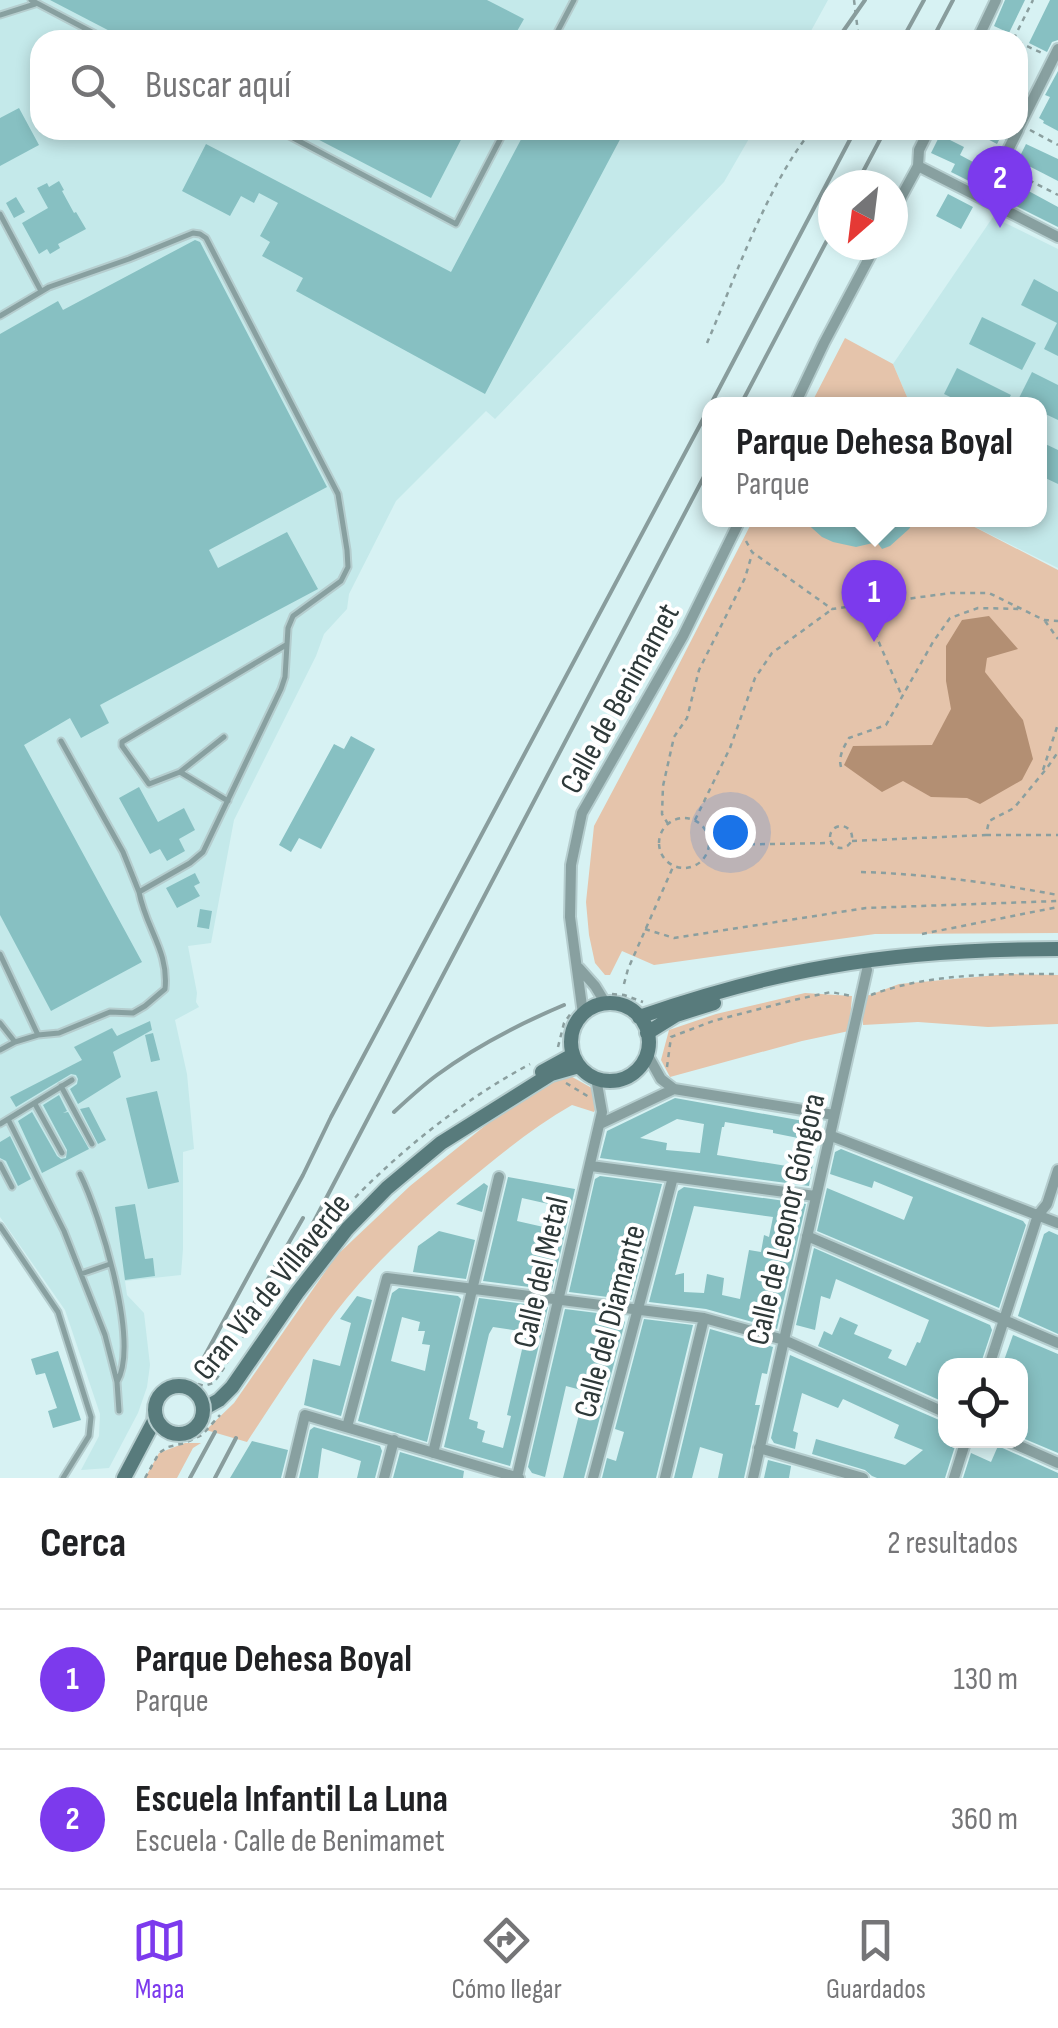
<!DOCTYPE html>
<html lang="es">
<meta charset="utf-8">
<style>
:root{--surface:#fff;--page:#f6f6f6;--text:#202124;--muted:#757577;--line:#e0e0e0;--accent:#7c3aed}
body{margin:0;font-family:"Sofia Sans Condensed",sans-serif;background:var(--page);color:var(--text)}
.controls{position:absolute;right:30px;bottom:30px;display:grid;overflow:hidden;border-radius:20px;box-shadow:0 5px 15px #0003}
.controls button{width:90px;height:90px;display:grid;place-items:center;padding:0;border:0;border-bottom:2px solid var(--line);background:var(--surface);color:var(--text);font:50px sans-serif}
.compass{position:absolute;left:818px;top:170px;width:90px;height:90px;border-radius:50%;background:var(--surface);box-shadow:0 5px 15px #0003;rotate:208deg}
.you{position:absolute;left:730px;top:832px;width:35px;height:35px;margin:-25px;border:8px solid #fff;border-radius:50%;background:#1a73e8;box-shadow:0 0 0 15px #1a73e833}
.badge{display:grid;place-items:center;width:65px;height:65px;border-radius:50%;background:var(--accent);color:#fff;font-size:32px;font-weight:700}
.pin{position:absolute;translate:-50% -82px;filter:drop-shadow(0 2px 5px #0008)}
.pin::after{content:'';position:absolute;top:52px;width:35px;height:30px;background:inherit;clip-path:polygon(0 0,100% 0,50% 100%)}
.popup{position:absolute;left:702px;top:397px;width:345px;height:130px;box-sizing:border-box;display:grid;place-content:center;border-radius:20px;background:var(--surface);filter:drop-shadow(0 2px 8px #0005);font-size:32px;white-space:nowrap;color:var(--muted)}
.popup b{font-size:38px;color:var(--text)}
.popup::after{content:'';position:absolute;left:50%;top:100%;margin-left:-20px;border:20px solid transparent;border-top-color:var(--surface)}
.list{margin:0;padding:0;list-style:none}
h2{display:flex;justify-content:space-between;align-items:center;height:130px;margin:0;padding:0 40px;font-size:42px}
h2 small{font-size:32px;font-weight:400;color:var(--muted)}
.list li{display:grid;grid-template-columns:65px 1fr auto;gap:30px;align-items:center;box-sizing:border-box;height:140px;padding:0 40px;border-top:2px solid var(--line)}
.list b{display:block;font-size:38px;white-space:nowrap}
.list p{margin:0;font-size:32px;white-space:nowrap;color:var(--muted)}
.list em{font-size:32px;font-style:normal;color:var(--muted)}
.icon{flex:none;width:55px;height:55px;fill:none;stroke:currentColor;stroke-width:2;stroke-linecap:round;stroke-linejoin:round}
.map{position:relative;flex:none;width:1058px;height:1478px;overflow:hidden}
.search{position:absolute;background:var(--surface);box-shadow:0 5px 15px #0003;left:30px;right:30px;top:30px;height:110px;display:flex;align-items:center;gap:25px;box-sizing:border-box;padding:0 35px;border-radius:30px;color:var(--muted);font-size:38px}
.sheet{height:410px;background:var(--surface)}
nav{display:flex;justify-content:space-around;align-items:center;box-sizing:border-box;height:140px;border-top:2px solid var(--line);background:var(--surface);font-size:28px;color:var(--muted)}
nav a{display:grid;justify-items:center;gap:5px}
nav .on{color:var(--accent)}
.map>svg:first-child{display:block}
.built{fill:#c4e9ea}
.green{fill:#e5c4ab}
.water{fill:#b38f73}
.building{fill:#87c0c2;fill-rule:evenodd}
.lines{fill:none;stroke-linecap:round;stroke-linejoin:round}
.lane-casing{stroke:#b5cdce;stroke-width:9}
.street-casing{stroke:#b5cdce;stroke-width:14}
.secondary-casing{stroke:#b5cdce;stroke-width:18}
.path{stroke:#8b9f9f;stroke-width:2.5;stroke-dasharray:5 5;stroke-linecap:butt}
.lane{stroke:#88a0a0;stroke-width:5}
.street{stroke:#88a0a0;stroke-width:10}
.secondary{stroke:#587b7c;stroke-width:14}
.rail{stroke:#899d9d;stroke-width:4}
.secondary-bridge-casing{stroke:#b5cdce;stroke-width:18;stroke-linecap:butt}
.secondary-bridge{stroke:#587b7c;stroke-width:14}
.labels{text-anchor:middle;stroke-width:8;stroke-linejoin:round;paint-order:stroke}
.street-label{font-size:32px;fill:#2e3939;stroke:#fff}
</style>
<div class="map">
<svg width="1058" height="1478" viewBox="0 0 1058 1478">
<rect width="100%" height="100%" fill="#d7f2f3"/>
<!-- built -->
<path class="built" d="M0,0H828L806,40H40V130H754L724,182L495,419L486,411L396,501L349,594L347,609L324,634L316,656L234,820L211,943L188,946L197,993L196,1002L199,1007L175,1020L187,1074L194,1149L183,1152V1249L181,1275L125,1281L127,1295L144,1313L150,1365L147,1387L138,1413L109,1468L81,1470L99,1436L100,1414L65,1310L0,1217Z
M993,217L1058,249V568L961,520H1039V404H910L893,364Z"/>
<!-- green -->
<path class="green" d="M845,338L893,364L910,404H811Z
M753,520H961L1058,570V933L875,934L654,965L622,951L610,975H605L595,963L589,935L586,902L594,826L654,713Z
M1008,974L1058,975V1024L988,1027L918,1022L863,1025L862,996L870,995L899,984Z
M805,993L852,996L849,1031L802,1041L670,1077L661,1060L669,1030L716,1014Z
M567,1074L597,1091V1105L594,1112L572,1105C532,1128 497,1157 462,1186C412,1228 362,1274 324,1328C297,1365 272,1404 247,1442L206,1430L234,1403L336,1256L410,1186L507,1108L553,1078Z
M185,1443H201L193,1448L177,1478H145L159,1453Z"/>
<!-- water -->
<path class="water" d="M989,616L1018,649L987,658L985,672L1023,720L1033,759L1022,780L980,804L967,798L931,797L903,781L882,792L844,765L853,746L932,745L951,709L946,681V646L962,620Z"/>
<!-- building -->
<path class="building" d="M50,0H487L524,19L512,40H127Z
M1005,0H1025L1009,33L994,26Z
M1050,0H1058V40L1052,42L1047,52L1029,43Z
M1058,71V131L1043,123L1044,121L1039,118L1050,97L1045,95Z
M19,108L39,145L0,166V118Z
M300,130H466L431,198Z
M526,130H625L485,394L296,291L303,278L262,256L270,242L260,236L278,203L259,193L254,203L241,196L230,216L182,191L206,144L451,272Z
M970,130H1004L997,144Z
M940,135L964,147L960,155L986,169L977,185L951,172L955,164L931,153Z
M1026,144L1058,159V181L1023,163L1024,161L1019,158Z
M1005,179L1024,187L1023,188L1058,207V227L1002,199L1003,196L998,194Z
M59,181L64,190L62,191L74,213L76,212L86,229L58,244L60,248L50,254L47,249L39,254L22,223L48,208L37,188L47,183L49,187Z
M948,194L973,207L961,229L936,216Z
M16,197L25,212L14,218L6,203Z
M195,240L200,242L327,487L209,550L218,568L287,532L318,589L100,705L109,723L81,738L70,718L24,745L142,962L51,1011L0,915V334L58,301L63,310Z
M1034,279L1058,292V356L1044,349L1057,323L1021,305Z
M982,317L1036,343L1022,370L969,344Z
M957,368L1011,395L1006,404H965L944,394Z
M1032,372L1058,385V420L1039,411V404H1027L1018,400Z
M1039,441L1058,450V484L1039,475Z
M803,520H915L909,529L890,546L882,549L877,542L856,547L833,542L822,537Z
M351,736L375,749L321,849L299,838L291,852L279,845L334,744L344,749Z
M139,787L158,822L184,808L195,830L179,839L185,851L167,861L160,849L150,854L119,798Z
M195,873L200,883L194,886L200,896L177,908L166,888Z
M200,909L212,911L209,929L197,927Z
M150,1021L152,1030L113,1052L121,1077L78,1104L70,1089L77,1084L78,1079L76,1075L71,1074L16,1107L10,1097L82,1060L74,1047L112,1028L117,1036Z
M153,1033L160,1060L151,1062L145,1035Z
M157,1091L179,1182L148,1189L126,1098Z
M59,1095L67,1111L63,1113L68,1112L89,1149L42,1173L18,1121L32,1112L57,1156L61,1159L66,1158L67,1150L43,1105Z
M675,1098L820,1124L809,1186L600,1158L607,1131ZM677,1119L704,1124L700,1153L666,1150L667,1143L640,1138ZM725,1122L773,1130V1133L798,1138L793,1167L717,1155L722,1127H724Z
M89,1107L106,1140L98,1144L80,1109Z
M10,1136L31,1179L18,1186L6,1161L0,1158V1142Z
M841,1149L1023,1221L1026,1225L999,1308L817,1231L827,1188L904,1220L913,1197L874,1181L872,1188L830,1174L835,1152Z
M600,1176L662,1184L631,1300L569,1292L595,1179Z
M508,1177L575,1189L552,1290L483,1281ZM522,1198L553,1205L548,1228L517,1221Z
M484,1183L488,1186L482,1212L456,1204Z
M684,1187L806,1204L777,1329L706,1309L649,1302L678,1191ZM694,1206L773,1217L769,1237L764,1235L761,1252L749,1250L740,1299L722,1295L724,1278L707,1274L704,1293L684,1292V1273L675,1275Z
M135,1204L145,1259L153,1258L155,1276L125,1280L115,1207Z
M439,1231L475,1240L466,1279L413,1272L418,1246Z
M1049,1231L1058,1235V1334L1018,1316L1044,1234Z
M814,1248L990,1325L992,1330L980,1366H946V1403L818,1346L824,1331L832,1335L840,1317L858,1325L854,1334L892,1350L888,1358L906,1366L917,1342L920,1343L929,1320L836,1279L830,1299L821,1296L815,1330L796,1325Z
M399,1288L458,1296L461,1299L427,1442L358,1421L392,1293ZM402,1317L420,1322L418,1331H425L422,1344L430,1345L425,1371L391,1361Z
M357,1296L372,1300L341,1416L304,1405L313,1359L340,1366L351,1323L340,1319Z
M479,1298L548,1307L510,1466L444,1447ZM493,1327L526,1332L507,1415L511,1416L503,1448L482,1442L485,1431L477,1428L478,1422L469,1419L489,1334Z
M565,1309L621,1316L625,1322L584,1478H563L585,1391L566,1386L545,1477L532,1473L528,1467Z
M644,1319L693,1325L656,1478H602L607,1458L616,1461L624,1432L615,1429Z
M710,1329L773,1347L767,1374L762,1373L755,1405H760L744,1478H718L723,1454L700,1447L692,1478H674Z
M1013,1335L1058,1354V1453L1020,1437V1366H1002Z
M58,1351L81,1420L53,1428L48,1411L57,1408L45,1373L36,1375L31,1359Z
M790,1355L946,1423V1440H957L945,1478H877L872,1476L865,1470L812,1454L816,1439L905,1465L923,1450L894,1438L899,1425L843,1399L838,1408L802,1393L793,1431L798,1433L795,1449L774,1443L771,1438Z
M314,1427L380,1446L382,1451L375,1478H357L361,1461L322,1448L318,1478H299L310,1430Z
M252,1441L288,1450L281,1478H230Z
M998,1446L1058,1473V1478H963L971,1453L991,1462Z
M400,1452L464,1471L463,1478H393Z
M768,1460L791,1466L789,1478H764Z"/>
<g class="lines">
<!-- lane casing -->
<g class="lane-casing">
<path id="lane" d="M31,0L107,40
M0,15L35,4
M553,40L574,0
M278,130L456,224L505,130
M0,214L41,291
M0,316L49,287L129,259L193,233L200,234L206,238L338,494L347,550L348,567L341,581L293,616L288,628L285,677L281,689L203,852L190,863L139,892C146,929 169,951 165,989L145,1006L133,1013L110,1012L59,1033L38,1035L15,1042L0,1050
M61,741L123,852L139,892
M180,772L224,737
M228,801L180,772L149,784L122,746V742L286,645
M0,954L38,1035
M0,1023L15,1042
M61,1086L92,1144
M35,1104L62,1153
M8,1119L64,1231L105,1335L117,1382L119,1411
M0,1124L72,1080
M0,1164L12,1187
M80,1174C100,1215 140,1342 117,1382
M0,1226L58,1312L91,1417L89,1436L63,1478
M81,1274L110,1264"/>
</g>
<!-- street casing -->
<g class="street-casing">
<path id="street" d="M977,40L996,0
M1018,129L1058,49
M929,130L919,150L918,166L1058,237
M984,198L1018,130
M893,212L918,166
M795,404L824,343L876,245
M579,968L595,986L606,1004
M583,1014L570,917L571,865L582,813L683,636L740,520
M647,1054L661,1079L674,1089
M600,1124L674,1089L834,1115
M829,1135L1058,1223
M591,1166L815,1196
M807,1236L1058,1343
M989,1366L1038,1215L1047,1204L1058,1170
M347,1427L387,1278L704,1318L784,1340L946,1413
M1006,1440L1058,1463
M759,1448L863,1478
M433,1453L499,1177
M517,1477L602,1112L596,1078
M290,1478L305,1415L519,1478
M384,1478L394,1440
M593,1478L673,1177
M665,1478L704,1318
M753,1478L867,970
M954,1478L966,1440"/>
</g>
<!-- secondary casing -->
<g class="secondary-casing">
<path id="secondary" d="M571 1042a39 39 0 1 1 78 0a39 39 0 1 1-78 0Z
M639,1017C700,996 762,978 826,967C902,953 981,949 1058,949
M647,1033L676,1015L714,1003
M542,1072L573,1055
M203,1409L219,1400L232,1387L297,1293L347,1229L387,1188L441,1143L551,1074L579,1066
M124,1478L154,1421L155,1412"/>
</g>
<!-- path -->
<path class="path" d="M854,0L859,40
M996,32L1013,40L1033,0
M1018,42L1044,54
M1030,130L1058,145
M1011,171L1058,195
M707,343C736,276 767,185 812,130
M746,541L752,552L832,609L951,593H989L1044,620L1058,621
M863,605L901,694
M1045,621L1058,639
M841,767C838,756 844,747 849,738L886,725L933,642L950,618L978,608L1019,609
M1043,770L1058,724
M659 843a25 25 0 1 1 50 0a25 25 0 1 1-50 0Z
M695,820L730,748L755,678L772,653L831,610
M668,824L662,814L663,786L674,737L687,718L699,670L745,578L752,554
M830 837a11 11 0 1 1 22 0a11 11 0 1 1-22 0Z
M986,835H1058
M852,841L986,835L989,821L1014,808L1047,768L1058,752
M710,845L831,843
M861,872C927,874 993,883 1058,895
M645,929L674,938L866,908L1058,901
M922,934L1058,907
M624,984L628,969L673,867
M612,994L624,995L643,1002
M871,995C929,973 997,974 1058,974
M558,1047L564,1023L571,1013
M667,1067L671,1037L713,1021L794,1000L831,992L851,996
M566,1083L589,1097
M154,1397C168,1377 184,1379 204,1386L213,1383C222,1373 227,1362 234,1351C249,1327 265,1303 282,1281C350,1194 432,1117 530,1064
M145,1478L159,1453L168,1447L185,1443L202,1435L220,1415"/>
<!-- lane -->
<use href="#lane" class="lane"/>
<!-- street -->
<use href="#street" class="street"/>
<!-- secondary -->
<use href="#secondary" class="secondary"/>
<!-- rail -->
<path class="rail" d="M837,40L865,0
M902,40L924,0
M932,40L953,0
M775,130H776
M856,185L885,130
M711,404L855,130
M741,404L833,229
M394,1112C408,1099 422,1086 437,1075C476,1046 519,1024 564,1005
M309,1231L709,467
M248,1314L303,1218
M196,1372L303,1175L331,1117L709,408
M190,1478L215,1432
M215,1478L236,1438"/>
<!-- secondary-bridge casing -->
<g class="secondary-bridge-casing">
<path id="secondary-bridge" d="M155 1410a24 24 0 1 1 48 0a24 24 0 1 1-48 0Z"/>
</g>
<!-- secondary-bridge -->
<use href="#secondary-bridge" class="secondary-bridge"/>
</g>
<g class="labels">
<!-- street labels -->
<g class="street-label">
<text transform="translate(619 698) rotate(-61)" y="11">Calle de Benimamet</text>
<text transform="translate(785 1219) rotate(-77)" y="11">Calle de Leonor Góngora</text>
<text transform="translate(540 1272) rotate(-77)" y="11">Calle del Metal</text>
<text transform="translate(271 1286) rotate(-51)" y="11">Gran Vía de Villaverde</text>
<text transform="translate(609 1321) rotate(-75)" y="11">Calle del Diamante</text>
</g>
</g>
</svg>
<div class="controls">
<button><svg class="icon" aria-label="locate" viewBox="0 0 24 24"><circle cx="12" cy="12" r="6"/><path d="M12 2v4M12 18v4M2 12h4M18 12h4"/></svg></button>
</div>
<svg class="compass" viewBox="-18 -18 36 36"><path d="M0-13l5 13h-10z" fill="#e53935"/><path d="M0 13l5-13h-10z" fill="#757577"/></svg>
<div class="you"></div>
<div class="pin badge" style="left:874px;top:642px">1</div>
<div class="popup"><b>Parque Dehesa Boyal</b>Parque</div>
<div class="pin badge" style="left:1000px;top:228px">2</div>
<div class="search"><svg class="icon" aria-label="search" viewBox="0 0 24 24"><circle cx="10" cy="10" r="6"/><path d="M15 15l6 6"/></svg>Buscar aquí</div>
</div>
<section class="sheet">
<h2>Cerca<small>2 resultados</small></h2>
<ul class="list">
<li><span class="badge">1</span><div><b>Parque Dehesa Boyal</b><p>Parque</p></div><em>130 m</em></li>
<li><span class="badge">2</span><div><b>Escuela Infantil La Luna</b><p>Escuela · Calle de Benimamet</p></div><em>360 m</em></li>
</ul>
</section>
<nav>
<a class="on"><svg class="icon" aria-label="map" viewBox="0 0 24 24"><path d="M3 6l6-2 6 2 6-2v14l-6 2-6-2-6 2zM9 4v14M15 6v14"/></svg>Mapa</a>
<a><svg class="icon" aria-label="directions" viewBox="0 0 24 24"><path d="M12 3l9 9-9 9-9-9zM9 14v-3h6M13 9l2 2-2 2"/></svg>Cómo llegar</a>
<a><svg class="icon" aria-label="saved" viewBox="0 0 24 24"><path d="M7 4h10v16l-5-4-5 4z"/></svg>Guardados</a>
</nav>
